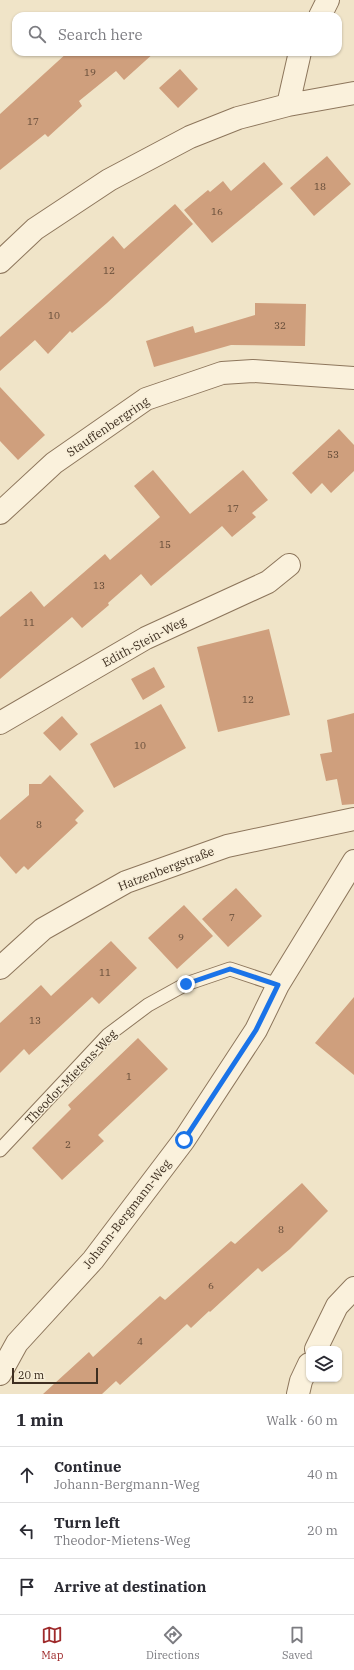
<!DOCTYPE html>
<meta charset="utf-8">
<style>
:root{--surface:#fff;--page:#f2f2f3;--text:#2b2b33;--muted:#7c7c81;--line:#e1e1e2;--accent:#9e2a2b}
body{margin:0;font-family:"IBM Plex Serif",serif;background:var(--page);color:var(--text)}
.controls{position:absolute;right:12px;bottom:12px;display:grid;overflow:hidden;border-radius:8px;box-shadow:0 1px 3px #0004}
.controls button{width:36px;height:36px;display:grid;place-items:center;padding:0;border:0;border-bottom:1px solid var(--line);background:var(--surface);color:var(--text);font:20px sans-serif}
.scale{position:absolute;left:12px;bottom:10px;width:86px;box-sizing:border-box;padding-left:4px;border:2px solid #3d2e20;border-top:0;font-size:11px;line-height:14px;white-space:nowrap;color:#3d2e20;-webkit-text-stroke:3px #f7eed8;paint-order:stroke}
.stop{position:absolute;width:12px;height:12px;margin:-9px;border:3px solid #1a73e8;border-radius:50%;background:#fff}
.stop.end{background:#1a73e8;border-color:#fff;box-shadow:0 1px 4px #0008}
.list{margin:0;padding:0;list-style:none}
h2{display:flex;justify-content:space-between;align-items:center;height:52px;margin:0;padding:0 16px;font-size:17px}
h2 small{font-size:13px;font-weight:400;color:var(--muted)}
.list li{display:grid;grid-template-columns:26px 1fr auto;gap:12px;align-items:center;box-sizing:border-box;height:56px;padding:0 16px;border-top:1px solid var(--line)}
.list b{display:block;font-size:15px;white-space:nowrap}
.list p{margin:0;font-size:13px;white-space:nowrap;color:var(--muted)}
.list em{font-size:13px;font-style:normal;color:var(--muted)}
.icon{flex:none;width:22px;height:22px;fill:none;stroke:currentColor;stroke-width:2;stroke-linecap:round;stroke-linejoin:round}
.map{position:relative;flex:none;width:354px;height:1394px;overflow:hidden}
.search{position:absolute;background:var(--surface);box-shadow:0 1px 3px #0004;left:12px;right:12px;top:12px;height:44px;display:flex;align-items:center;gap:10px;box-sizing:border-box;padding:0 14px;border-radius:12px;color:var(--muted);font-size:15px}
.sheet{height:220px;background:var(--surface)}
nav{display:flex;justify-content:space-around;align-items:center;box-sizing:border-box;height:56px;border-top:1px solid var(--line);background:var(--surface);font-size:11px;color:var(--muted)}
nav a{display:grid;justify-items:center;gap:2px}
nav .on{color:var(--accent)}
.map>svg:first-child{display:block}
.building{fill:#cf9f7d}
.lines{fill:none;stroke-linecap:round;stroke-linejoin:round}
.lane-casing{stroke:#8d765c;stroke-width:15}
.street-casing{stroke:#8d765c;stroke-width:24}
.lane{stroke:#faf1dc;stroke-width:13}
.street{stroke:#faf1dc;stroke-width:22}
.route{stroke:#1a73e8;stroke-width:5}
.labels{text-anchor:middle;stroke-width:3;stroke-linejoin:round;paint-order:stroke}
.number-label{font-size:10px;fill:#624a37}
.street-label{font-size:12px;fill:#3d2e20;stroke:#f7eed8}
</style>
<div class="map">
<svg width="354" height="1394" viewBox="0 0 354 1394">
<rect width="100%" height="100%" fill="#f0e4c8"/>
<!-- building -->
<path class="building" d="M68,52H155L124,80L116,71L79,101L82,106L48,137L45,134L0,170V114Z
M180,69L198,89L178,108L159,88Z
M327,156L351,184L314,216L290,188Z
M264,162L283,184L212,243L184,210L208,190L210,192L223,181L231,191Z
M175,204L193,224L107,303L72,333L70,331L48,354L35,340L0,371V337L113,236L124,249Z
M255,303L306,304L305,346L231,345L154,367L146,341L193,326L195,333L255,315Z
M0,387L45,435L18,460L0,441Z
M339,429L354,445V471L331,493L322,483L311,494L292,473Z
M153,470L190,514L243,470L268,500L252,513L256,517L232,537L222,526L151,586L141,574L108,603L109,605L82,628L72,617L0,679V617L31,591L44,607L105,554L110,560L160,517L134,486Z
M269,629L290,715L218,732L197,647Z
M154,667L165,687L143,700L131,679Z
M161,704L186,748L114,788L90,744Z
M354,713V804L342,805L337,779L326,781L320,754L332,752L327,720Z
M62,716L78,734L60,751L43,733Z
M50,775L84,811L75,820L78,823L28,870L24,866L16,874L0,856V820L29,795V784H41Z
M236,888L262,916L228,947L202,919Z
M184,905L213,936L177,969L148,938Z
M111,941L137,968L99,1004L92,997L29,1055L24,1049L0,1073V1023L41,985L51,996Z
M354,997V1075L315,1043Z
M138,1038L168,1069L98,1135L104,1141L62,1180L32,1148L71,1109L68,1105Z
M302,1183L328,1211L290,1249L262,1272L258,1268L210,1312L209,1311L191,1328L187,1324L120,1385L116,1381L102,1394H43L89,1352L93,1357L160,1296L165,1300L231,1241L235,1244Z"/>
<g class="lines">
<!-- lane casing -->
<g class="lane-casing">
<path id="lane" d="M0,1150L108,1035L148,1005L186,984L230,969L278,985"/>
</g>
<!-- street casing -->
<g class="street-casing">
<path id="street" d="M320,16L328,0
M300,52L288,105L354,93
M0,262L35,229L109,180L190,137L238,118L288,105
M0,513L54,463L146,399L222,373L253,371L354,378
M0,723L146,638L268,582L289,565
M0,968L43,929L126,882L227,846L354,819
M316,1349L337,1306L354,1288
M0,1374L17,1343L93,1260L184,1140L256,1030L278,985L354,861
M298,1394L301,1381L309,1364"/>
</g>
<!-- lane -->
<use href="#lane" class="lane"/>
<!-- street -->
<use href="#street" class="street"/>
</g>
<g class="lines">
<!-- route -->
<path class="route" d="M184,1140L256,1030L278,985L230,969L186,984"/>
</g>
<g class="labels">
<!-- number labels -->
<g class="number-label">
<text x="90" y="76">19</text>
<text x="33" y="125">17</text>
<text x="320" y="190">18</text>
<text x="217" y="215">16</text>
<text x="109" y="274">12</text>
<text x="54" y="319">10</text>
<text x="280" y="329">32</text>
<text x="333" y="458">53</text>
<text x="233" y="512">17</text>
<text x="165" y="548">15</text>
<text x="99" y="589">13</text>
<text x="29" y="626">11</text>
<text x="248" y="703">12</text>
<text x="140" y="749">10</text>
<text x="39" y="828">8</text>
<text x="232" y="921">7</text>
<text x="181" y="941">9</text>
<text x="105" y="976">11</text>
<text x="35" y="1024">13</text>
<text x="129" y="1080">1</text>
<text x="68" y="1148">2</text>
<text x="281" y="1233">8</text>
<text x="211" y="1289">6</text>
<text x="140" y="1345">4</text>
</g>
<!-- street labels -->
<g class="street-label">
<text transform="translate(108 427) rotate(-34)" y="4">Stauffenbergring</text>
<text transform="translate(144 642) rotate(-28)" y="4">Edith-Stein-Weg</text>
<text transform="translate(166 869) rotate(-21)" y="4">Hatzenbergstraße</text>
<text transform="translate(71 1077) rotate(-46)" y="4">Theodor-Mietens-Weg</text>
<text transform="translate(127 1214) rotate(-52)" y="4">Johann-Bergmann-Weg</text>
</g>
</g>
</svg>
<div class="controls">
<button><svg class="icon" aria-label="layers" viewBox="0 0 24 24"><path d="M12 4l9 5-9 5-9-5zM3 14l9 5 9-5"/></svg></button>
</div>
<div class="scale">20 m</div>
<div class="stop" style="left:184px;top:1140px"></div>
<div class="stop end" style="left:186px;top:984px"></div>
<div class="search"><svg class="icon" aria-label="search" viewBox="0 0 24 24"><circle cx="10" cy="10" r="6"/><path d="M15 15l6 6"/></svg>Search here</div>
</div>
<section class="sheet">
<h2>1 min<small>Walk · 60 m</small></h2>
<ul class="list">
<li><svg class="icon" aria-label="ahead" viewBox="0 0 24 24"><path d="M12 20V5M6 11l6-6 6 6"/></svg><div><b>Continue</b><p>Johann-Bergmann-Weg</p></div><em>40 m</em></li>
<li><svg class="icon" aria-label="left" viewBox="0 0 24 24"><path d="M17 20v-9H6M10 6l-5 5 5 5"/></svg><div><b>Turn left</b><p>Theodor-Mietens-Weg</p></div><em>20 m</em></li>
<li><svg class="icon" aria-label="arrive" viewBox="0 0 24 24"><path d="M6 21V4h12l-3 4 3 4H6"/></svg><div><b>Arrive at destination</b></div></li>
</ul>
</section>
<nav>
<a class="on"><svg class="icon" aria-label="map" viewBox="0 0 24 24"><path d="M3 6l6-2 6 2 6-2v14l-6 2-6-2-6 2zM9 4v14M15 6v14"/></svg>Map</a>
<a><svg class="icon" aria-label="directions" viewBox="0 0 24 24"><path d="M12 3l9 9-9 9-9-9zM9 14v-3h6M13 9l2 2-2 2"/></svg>Directions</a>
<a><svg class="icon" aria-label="saved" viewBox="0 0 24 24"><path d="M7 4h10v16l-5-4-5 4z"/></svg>Saved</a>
</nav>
